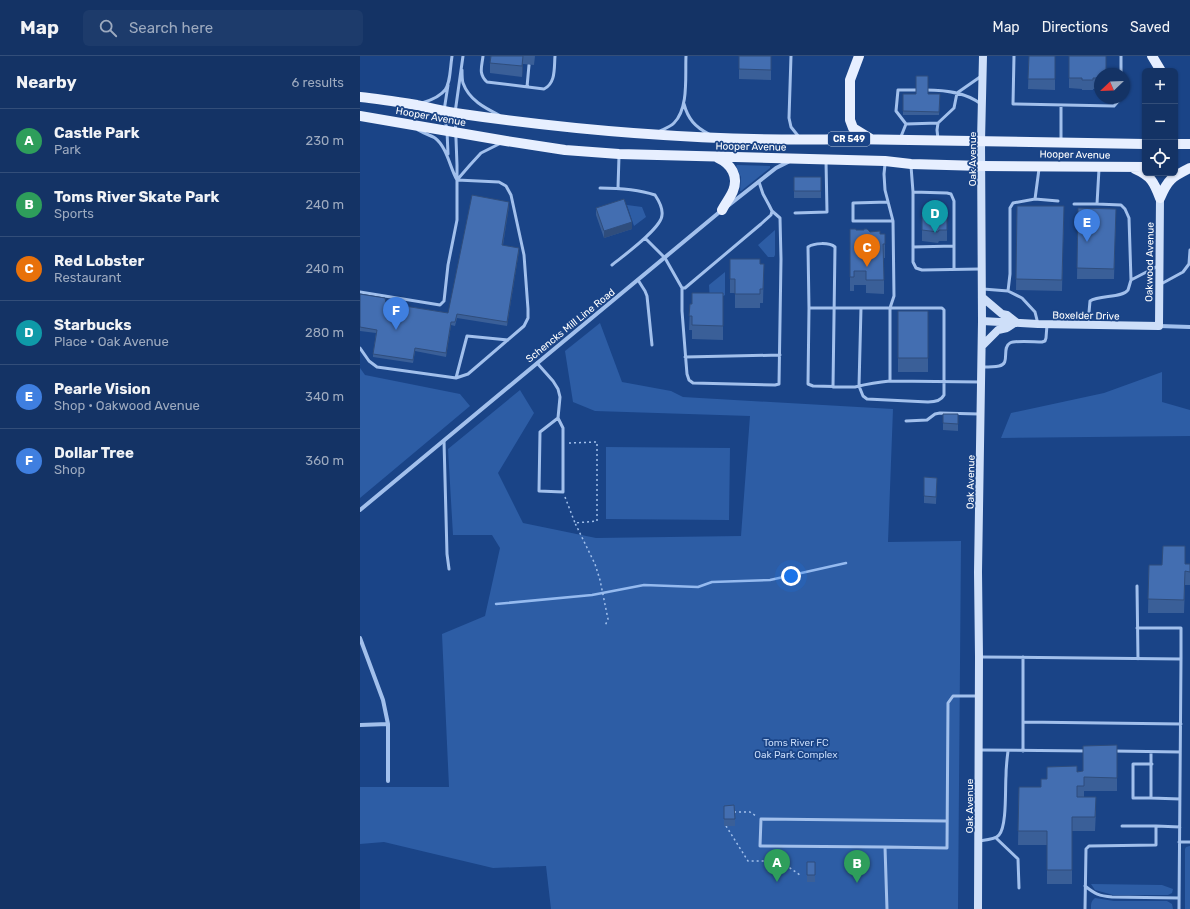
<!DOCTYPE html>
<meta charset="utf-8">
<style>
:root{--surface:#143365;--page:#1d3b6b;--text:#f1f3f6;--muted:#9daabf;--line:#334e79;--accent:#ffd85e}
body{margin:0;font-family:Rubik,sans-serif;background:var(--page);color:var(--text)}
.controls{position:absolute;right:12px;top:12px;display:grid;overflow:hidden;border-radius:6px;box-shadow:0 1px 3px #0004}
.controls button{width:36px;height:36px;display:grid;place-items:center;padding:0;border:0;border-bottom:1px solid var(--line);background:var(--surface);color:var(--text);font:20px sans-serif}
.compass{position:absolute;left:734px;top:12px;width:36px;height:36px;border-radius:50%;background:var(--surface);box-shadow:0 1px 3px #0004;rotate:247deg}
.you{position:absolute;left:431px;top:520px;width:14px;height:14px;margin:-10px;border:3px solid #fff;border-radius:50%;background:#1a73e8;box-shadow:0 0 0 6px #1a73e833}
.badge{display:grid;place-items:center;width:26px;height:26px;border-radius:50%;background:var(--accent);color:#fff;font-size:13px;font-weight:700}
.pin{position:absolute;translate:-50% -33px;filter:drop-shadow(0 1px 2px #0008)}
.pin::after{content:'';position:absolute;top:21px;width:14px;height:12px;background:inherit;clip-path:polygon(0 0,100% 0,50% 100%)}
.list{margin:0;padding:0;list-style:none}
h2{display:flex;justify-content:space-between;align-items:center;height:52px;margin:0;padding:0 16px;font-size:17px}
h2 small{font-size:13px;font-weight:400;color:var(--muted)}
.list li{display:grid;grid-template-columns:26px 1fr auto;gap:12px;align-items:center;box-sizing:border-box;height:64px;padding:0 16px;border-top:1px solid var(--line)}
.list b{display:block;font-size:15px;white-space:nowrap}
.list p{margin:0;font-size:13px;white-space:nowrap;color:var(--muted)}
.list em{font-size:13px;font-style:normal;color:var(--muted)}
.icon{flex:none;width:22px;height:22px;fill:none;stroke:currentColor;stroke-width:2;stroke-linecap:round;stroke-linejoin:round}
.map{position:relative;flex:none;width:830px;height:853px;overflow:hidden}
header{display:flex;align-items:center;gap:24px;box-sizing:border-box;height:56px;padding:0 20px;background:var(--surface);border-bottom:1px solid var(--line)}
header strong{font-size:19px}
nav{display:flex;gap:22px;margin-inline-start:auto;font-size:14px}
.search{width:280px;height:36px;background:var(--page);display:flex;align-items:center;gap:10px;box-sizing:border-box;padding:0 14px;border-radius:6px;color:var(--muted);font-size:15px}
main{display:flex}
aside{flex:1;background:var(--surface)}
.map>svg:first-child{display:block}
.green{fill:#2d5da5}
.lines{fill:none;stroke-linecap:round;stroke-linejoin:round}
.stream{stroke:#95baef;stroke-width:2.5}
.path{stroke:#a2c0ec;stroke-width:1.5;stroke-dasharray:2 3;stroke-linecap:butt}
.lane{stroke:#a2c0ec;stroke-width:3}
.street{stroke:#a2c0ec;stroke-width:4}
.secondary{stroke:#cedff9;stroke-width:8}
.primary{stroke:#e7efff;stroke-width:10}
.wall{fill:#3a5f98}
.shaded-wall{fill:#2f4d7c}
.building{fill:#436eb1;stroke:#2f4d7c}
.labels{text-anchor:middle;stroke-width:3.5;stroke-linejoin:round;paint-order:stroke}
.shield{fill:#1a4487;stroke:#bac7db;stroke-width:1}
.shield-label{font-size:9px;font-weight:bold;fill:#fff}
.street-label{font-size:10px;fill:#fff;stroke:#1a4487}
.park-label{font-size:10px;fill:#c7dbf9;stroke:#1a4487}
</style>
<header>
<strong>Map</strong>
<div class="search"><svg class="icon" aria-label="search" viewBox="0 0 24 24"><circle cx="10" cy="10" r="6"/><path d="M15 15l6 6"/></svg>Search here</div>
<nav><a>Map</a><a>Directions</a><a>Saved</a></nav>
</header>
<main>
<aside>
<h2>Nearby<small>6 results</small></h2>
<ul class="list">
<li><span class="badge" style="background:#2e9e5b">A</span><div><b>Castle Park</b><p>Park</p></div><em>230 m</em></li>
<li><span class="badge" style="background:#2e9e5b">B</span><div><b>Toms River Skate Park</b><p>Sports</p></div><em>240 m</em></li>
<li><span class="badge" style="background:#e8710a">C</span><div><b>Red Lobster</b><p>Restaurant</p></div><em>240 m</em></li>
<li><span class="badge" style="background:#0f9aa8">D</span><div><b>Starbucks</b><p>Place · Oak Avenue</p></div><em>280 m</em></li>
<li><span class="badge" style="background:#3f7fe0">E</span><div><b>Pearle Vision</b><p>Shop · Oakwood Avenue</p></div><em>340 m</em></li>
<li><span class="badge" style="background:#3f7fe0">F</span><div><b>Dollar Tree</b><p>Shop</p></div><em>360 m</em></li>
</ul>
</aside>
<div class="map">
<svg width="830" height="853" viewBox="0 0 830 853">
<rect width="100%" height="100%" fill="#1a4487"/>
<!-- green -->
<path class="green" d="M377,109L410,110V112L381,135H380L381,121L376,110Z
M267,149L282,151L286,161L274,170Z
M415,174V199L414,201H408L398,189Z
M365,216V239L353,247H350L349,229Z
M240,267L262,326L311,335L323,341L533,353L528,486L601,485L598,853H191L186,810L133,812L24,786L0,788V731H89L82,578L125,560L140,492L132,479H93L88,393L160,334L174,357L138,417L163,467L236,482L381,480L390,360L235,355L213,346L205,295Z
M0,312L5,319L100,338L110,350L0,442Z
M802,316V346L830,354V380L641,382L651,357L744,337Z
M246,391L370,392L369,464L246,463Z
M830,790V853H825V793L826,791Z
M731,828L802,829L813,833L812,837L808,839H753L735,834Z
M735,842L754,845H807L812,848L813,853H731C731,848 731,845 735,842Z"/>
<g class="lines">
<!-- stream -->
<path class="stream" d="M136,548L232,539L284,529L338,531L352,526L410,524L486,507"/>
<!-- path -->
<path class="path" d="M209,387L237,386V465L215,467L235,508L240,524L248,563L245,570
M205,441L215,467
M374,756H390L396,760
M366,770L388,805H420L440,819
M414,795L415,805"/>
<!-- lane -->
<path class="lane" d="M123,0C122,10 118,18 127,26L184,33C196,27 194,12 195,0
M431,0L429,62L431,71L439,81
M654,0L653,48L754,50L761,42
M102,14C102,19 102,24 103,27C109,44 125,52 139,59
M761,18V0
M167,31L169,9
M560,34H538L536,55L546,68L578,67L594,52L597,37L620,21
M566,34C585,34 605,36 621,48
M62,47C93,37 88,28 92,0
M324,48C328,63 335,71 349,78
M58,74C63,77 70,79 75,82C87,91 90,112 97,124
M300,75C304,73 310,71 314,67C329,52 325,20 326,0
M540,83L546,68
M578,83L577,74L578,67
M701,85V49
M88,98L87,75L84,55L88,29
M525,108L524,118L525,134L533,165L534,240L530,252V325L621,326
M551,110L553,136V206L556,212L562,214L620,213
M739,113L737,148L761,149L765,153L769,162L771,224
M97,124L110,109L121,97L141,87
M240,132C259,132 277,133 295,139C299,145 303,152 302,159C302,172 263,200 252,209
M258,132L259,100
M553,136L587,137L591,138L594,145V213
M675,143L698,145
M528,146L493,147V165H533
M714,148H737
M435,157L467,156L466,105
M285,182L305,202L322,232H325L401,168L411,159L412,155
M553,191L594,190
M278,224L285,235L287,240L292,289
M801,228L823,216L829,208L830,194
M322,232V255L326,306L327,318L329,324L333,327L415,329L419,328L421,203L420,162L412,155L409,149L403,138L399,126
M623,233L648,235L662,242L675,256L678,268
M648,235L650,218V152L653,147L675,143L679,113
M0,236L80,249L84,245L88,209L97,164V109L95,57L103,0
M449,252L448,191C454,187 469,186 475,191L473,331
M501,252L499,330L503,340L507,343L568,346C574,346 581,345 584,339V254L582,252H449L448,328L453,330L495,331C507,328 518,326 530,325
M728,268L730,245C739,239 763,242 768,234C769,231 770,227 771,224L798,210
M0,292L9,305L17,311L96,322L108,318L164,270L168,262V253L164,199L151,139L146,130L139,126L97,124
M325,301L420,299
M177,307L193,325L198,333L200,341L198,362L203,372V436L179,435L180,376L198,362
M623,311C628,311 634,311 639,310C651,308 641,292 650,287C656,284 674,286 682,286L685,285L686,282L687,269
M96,322L107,280L148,284
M546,365L567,364L575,358L580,357L619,358
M84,385L87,498L89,513
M777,530L778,603
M777,572H821V603
M621,601L821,603L819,853
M663,666L821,668
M620,694L727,695
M663,695V601
M754,695L820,696
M791,696V742L820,743
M791,742H773V708H792
M762,770H796
M636,782L658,803L659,832
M618,785C625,784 635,784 639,779C647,770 645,733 646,720C646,711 647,703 648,695
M819,786H830
M525,791L400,790L401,763L587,765
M725,830C735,838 739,840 752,841L819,842
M527,853L525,791L587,792L588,647L593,640H617
M725,853L726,793L729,790L796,789V770L820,771"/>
<!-- street -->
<path class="street" d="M369,149L416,112L428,106
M799,270L830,271
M0,454L362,154
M0,582L23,644L28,668V725
M0,669L28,668"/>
<!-- secondary -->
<path class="secondary" d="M622,265L678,268L799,270L800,142
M622,290L638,274L647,272L656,266L647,259L642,258L622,241
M618,853L619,601L618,516L622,265L621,85L623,0"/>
<!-- primary -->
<path class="primary" d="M499,0L490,24V64L493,72L511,83
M792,0L801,15
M0,41C19,43 38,46 57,49C70,52 82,55 95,57C225,76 356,86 487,83L785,88
M0,60L146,85L205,94L259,98L525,105L551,108L622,110L785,111
M815,88H830
M358,102C371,108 379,120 373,135C370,142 365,148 362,154
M775,113C791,120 794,126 800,142
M800,142C808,123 812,121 830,112"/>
</g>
<!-- wall -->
<path class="wall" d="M131,0H175L174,9L163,8L162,21L130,17V7Z
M379,0H411V24L379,23Z
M669,0H695V34L668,33Z
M709,0H746V18H740V29L736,33H733V34H722V33L709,32Z
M543,38H580L579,59H543Z
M434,121H461V142H434Z
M149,150L143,189L159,195L147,270L97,262L95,270L91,269L86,301L55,295L53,307L13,301V298L16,277L0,275V238L26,247L88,257Z
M657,150H704L702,235L656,234Z
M236,152L272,173L244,182L236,159Z
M718,152L756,153L754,223H717Z
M562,159H587V185H579L578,187L562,185Z
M490,173L496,174L510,176L520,178H525V202H524V238L506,237V229H494V235H490Z
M370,203L400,208H404L403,247H400V252H375V237H370Z
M363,237V284L332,283V274H329L330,248H332Z
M538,255H568V316H538Z
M583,358H598V375L583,374Z
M564,421L577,422L576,448L564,447Z
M825,508H830V529H825L824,557H788L789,509H802Z
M757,689V735H724V741L736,755L735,775H712V828H687V789H658L659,731H681L687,723L717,716L723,715Z
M364,750L375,763V770H364Z
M447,806H455V826H447Z"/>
<!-- shaded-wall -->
<path class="shaded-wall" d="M163,0V8L162,21V10Z
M746,0V18H740Z
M740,18V29L736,33V22Z
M149,146V150L142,192V189Z
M272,166V173L244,182V175Z
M159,192V195L147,270V266Z
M91,266V269L86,301V297Z"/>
<!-- building -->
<path class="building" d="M131,0H163L162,10L130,7Z
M379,0H411V14L379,13Z
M669,0H695V23H668Z
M709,0H746V13L736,22H733V24H722V22H709Z
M556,20H568V38H580L579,56L543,55V38H556Z
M434,121H461V135H434Z
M112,139L149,146L142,189L159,192L147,266L97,258L95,266H91L86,297L55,292L53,304L13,298L17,274L0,271V238L25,242L26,247L88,257Z
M264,143L272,166L244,175L236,152Z
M657,150H704L702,224L656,223Z
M718,152L756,153L754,213L717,212Z
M562,159H587V174H579L578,176L562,174Z
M490,173H496V174H504V173H507L510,176L520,175V178H525V188H523L524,224H506V215H494V221H490Z
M370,203H400V208H404L403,233H400V238H375V223H370Z
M332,237H363V270L332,269V260H329L330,248H332Z
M538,255H568V302H538Z
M583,358H598V368L583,367Z
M564,421L577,422L576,441L564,440Z
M803,490H825V508H830V516L825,515L824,544L788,543L789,509H802Z
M757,689V722L724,721V730H717V741H736L735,761H712V814H687V775H658L659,731H681V723H687V711L717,710V716L723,715V690Z
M374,749L375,763H364V750Z
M447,806H455V819H447Z"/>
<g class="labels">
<!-- shield labels -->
<rect class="shield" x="468" y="76" width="42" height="14" rx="3"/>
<g class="shield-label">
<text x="489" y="86">CR 549</text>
</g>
<!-- street labels -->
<g class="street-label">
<text transform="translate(71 60) rotate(10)" y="4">Hooper Avenue</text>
<text transform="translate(391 90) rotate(1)" y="4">Hooper Avenue</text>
<text transform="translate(715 98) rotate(1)" y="4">Hooper Avenue</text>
<text transform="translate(612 103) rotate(-90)" y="4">Oak Avenue</text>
<text transform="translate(789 206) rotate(-89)" y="4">Oakwood Avenue</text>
<text transform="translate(726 259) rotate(1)" y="4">Boxelder Drive</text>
<text transform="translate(210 269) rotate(-39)" y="4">Schencks Mill Line Road</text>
<text transform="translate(610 426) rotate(-89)" y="4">Oak Avenue</text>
<text transform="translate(609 750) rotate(-90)" y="4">Oak Avenue</text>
</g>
<!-- park labels -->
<g class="park-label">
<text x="436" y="690">Toms River FC<tspan x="436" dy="12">Oak Park Complex</tspan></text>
</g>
</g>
</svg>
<div class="controls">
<button>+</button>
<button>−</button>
<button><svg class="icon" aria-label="locate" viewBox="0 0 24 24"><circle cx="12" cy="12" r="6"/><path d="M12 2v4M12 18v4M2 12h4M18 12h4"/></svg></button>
</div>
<svg class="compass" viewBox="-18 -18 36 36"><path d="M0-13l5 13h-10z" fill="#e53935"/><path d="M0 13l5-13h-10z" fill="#9daabf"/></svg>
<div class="you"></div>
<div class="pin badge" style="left:417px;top:826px;background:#2e9e5b">A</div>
<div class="pin badge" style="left:497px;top:827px;background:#2e9e5b">B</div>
<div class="pin badge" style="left:507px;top:211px;background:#e8710a">C</div>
<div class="pin badge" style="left:575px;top:177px;background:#0f9aa8">D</div>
<div class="pin badge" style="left:727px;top:186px;background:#3f7fe0">E</div>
<div class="pin badge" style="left:36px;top:274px;background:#3f7fe0">F</div>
</div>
</main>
